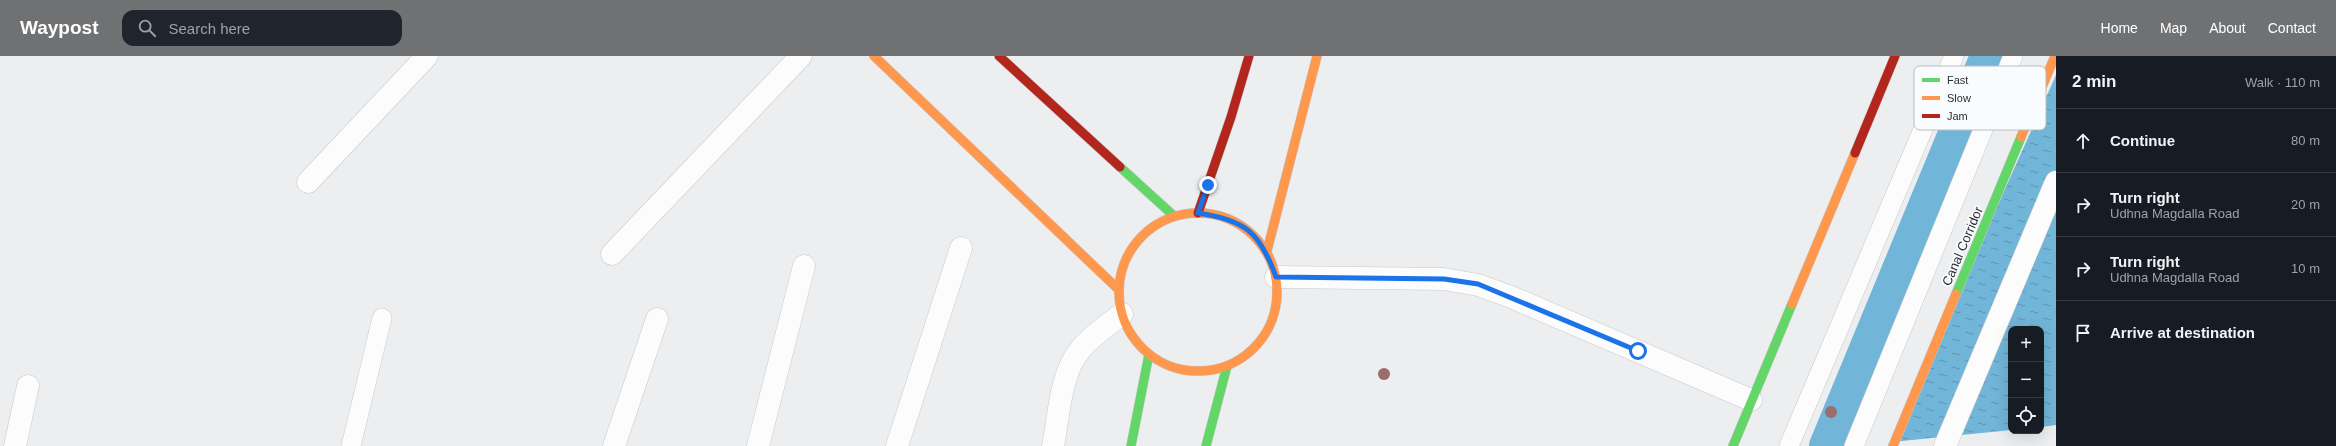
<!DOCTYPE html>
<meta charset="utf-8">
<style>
:root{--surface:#171b24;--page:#20242c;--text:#f1f3f6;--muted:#9ea1a6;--line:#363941;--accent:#707173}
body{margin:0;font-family:Arial,sans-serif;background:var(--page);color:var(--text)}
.controls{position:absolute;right:12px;bottom:12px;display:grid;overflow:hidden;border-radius:8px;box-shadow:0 4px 16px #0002}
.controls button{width:36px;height:36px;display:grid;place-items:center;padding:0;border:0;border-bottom:1px solid var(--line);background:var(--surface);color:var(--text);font:20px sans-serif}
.stop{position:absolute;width:12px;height:12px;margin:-9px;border:3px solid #1a73e8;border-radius:50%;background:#fff}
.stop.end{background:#1a73e8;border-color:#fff;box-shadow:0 1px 4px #0008}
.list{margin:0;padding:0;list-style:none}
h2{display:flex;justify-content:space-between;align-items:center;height:52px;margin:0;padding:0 16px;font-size:17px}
h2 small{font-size:13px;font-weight:400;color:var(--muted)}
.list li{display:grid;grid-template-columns:26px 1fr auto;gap:12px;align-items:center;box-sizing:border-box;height:64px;padding:0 16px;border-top:1px solid var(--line)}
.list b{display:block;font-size:15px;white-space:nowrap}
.list p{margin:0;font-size:13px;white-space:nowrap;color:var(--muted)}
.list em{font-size:13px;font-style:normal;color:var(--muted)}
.icon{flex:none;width:22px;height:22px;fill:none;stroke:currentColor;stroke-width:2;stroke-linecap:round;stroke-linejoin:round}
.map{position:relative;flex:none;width:2056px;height:390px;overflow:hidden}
header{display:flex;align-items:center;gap:24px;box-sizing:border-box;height:56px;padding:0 20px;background:var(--accent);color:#fff}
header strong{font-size:19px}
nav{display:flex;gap:22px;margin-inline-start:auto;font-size:14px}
.search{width:280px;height:36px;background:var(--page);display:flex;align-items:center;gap:10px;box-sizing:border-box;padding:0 14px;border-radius:12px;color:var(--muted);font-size:15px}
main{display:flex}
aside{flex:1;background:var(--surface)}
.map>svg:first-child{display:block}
.water{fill:url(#water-ripples)}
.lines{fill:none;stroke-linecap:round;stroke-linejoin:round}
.canal{stroke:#71b5d8;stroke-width:34}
.lane-casing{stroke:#c7c8c9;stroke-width:20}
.street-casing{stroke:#c7c8c9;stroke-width:23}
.fast-casing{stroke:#c7c8c9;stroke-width:10}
.slow-casing{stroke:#c7c8c9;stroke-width:10}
.jam-casing{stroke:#c7c8c9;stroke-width:10}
.lane{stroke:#fcfcfd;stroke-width:19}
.street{stroke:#fcfcfd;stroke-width:22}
.fast{stroke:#63d668;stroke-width:9}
.slow{stroke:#ff974d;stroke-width:9}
.jam{stroke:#b3261e;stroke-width:9}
.tree{fill:#9b6e6e}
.route{stroke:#1a73e8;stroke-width:5}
.labels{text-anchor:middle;stroke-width:3.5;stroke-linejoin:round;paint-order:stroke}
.street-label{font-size:13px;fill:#2d2e2f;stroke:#f9fcfe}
.key{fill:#f9fcfe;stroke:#bcbec0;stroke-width:1}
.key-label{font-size:11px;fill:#2d2e2f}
</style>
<header>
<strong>Waypost</strong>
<div class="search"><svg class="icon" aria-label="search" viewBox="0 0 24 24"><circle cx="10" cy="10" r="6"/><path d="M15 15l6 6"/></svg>Search here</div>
<nav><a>Home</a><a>Map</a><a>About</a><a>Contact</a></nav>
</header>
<main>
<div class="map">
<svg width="2056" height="390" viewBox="0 0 2056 390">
<defs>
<pattern id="water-ripples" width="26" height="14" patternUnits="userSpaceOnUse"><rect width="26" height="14" fill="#71b5d8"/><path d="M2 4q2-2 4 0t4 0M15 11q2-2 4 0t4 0" fill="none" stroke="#5d94b0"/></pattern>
</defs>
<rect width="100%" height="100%" fill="#eceef0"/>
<!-- water -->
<path class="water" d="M2056,19V369L2041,371V273H2011V374L1892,386Z"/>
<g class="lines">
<!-- canal -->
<path class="canal" d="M1826,390L1987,0"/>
<!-- lane casing -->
<g class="lane-casing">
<path id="lane" d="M351,390L382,262
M1789,390L1954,0
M1854,390L2013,0"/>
</g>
<!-- street casing -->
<g class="street-casing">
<path id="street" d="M308,126L427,0
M612,198L801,0
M1276,221L1444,223L1478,229L1511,241L1751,344
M15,390L28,330
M614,390L657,263
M758,390L804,210
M897,390L961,192
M1053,390C1059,360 1060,318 1080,294C1091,280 1108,269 1122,258
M1945,390L2056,126"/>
</g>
<!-- fast casing -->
<g class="fast-casing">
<path id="fast" d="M1120,111L1174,160
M1956,238L2021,81
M1131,390L1149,298
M1206,390L1227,310
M1733,390L1792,248"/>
</g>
<!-- slow casing -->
<g class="slow-casing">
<path id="slow" d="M874,0L1119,234
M2021,81L2055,0
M1119 236a79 79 0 1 1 158 0a79 79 0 1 1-158 0Z
M1267,195L1317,0
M1792,248L1855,97
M1893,390L1956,238"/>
</g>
<!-- jam casing -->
<g class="jam-casing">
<path id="jam" d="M999,0L1120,111
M1855,97L1895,0
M1198,157L1231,61L1249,0"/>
</g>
<!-- lane -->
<use href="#lane" class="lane"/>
<!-- street -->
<use href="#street" class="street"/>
<!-- fast -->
<use href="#fast" class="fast"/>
<!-- slow -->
<use href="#slow" class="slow"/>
<!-- jam -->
<use href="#jam" class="jam"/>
</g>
<!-- trees -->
<g class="tree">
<circle cx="1384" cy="318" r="6"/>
<circle cx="1831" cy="356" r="6"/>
</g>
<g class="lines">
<!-- route -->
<path class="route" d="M1208,129L1198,157C1245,164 1260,176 1276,221L1444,223L1478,228L1638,295"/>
</g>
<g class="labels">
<!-- street labels -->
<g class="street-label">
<text transform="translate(1962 190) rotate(-67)" y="5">Canal Corridor</text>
</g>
</g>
<!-- legend -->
<rect x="1914" y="10" width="132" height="64" rx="6" class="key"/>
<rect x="1922" y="22" width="18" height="4" fill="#63d668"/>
<rect x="1922" y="40" width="18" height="4" fill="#ff974d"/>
<rect x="1922" y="58" width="18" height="4" fill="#b3261e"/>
<g class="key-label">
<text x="1947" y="28">Fast</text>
<text x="1947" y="46">Slow</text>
<text x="1947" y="64">Jam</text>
</g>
</svg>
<div class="controls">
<button>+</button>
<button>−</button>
<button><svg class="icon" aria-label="locate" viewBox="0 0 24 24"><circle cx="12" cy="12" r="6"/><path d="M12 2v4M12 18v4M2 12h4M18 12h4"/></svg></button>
</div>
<div class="stop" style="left:1638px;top:295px"></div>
<div class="stop end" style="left:1208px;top:129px"></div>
</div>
<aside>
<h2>2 min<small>Walk · 110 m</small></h2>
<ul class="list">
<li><svg class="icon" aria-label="ahead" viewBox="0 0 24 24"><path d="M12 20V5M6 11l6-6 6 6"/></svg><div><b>Continue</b></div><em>80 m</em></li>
<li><svg class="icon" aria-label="right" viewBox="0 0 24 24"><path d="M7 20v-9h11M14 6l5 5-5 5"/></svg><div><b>Turn right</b><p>Udhna Magdalla Road</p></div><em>20 m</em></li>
<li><svg class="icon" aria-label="right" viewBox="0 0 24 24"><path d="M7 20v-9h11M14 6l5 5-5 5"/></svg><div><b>Turn right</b><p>Udhna Magdalla Road</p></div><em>10 m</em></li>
<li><svg class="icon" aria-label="arrive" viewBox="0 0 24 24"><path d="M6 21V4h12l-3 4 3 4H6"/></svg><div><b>Arrive at destination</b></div></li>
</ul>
</aside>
</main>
